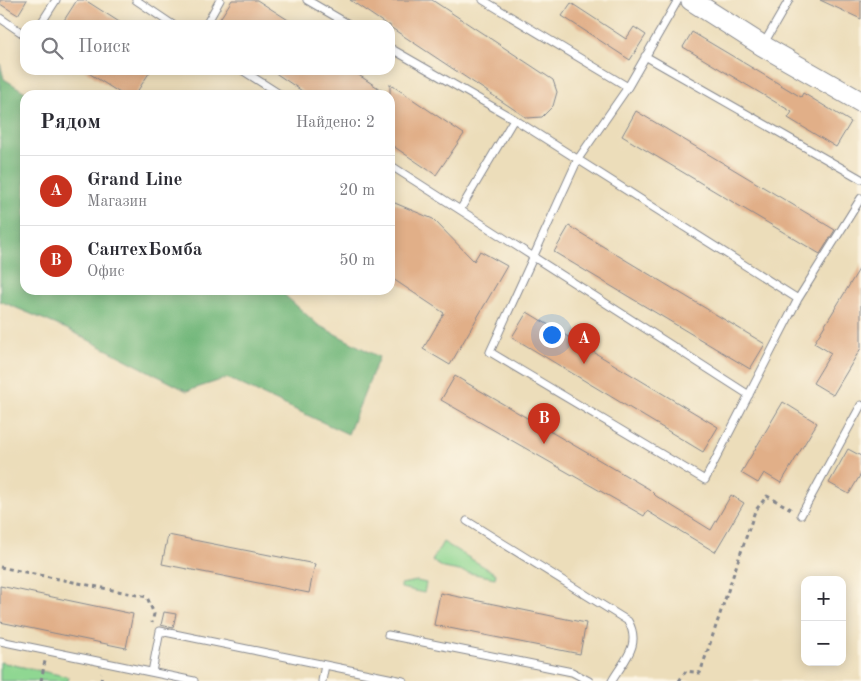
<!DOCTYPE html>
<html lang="ru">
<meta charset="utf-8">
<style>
:root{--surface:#fff;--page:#f7f7f7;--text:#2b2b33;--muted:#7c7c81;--line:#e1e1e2;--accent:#c8321e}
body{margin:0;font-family:"Old Standard TT",serif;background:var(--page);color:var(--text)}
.controls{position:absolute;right:15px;bottom:15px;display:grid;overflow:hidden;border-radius:10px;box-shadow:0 2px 12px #0003}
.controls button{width:45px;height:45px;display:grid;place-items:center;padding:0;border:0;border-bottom:1px solid var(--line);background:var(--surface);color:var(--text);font:25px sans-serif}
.you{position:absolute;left:551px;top:334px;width:18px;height:18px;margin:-12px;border:4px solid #fff;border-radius:50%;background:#1a73e8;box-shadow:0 0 0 8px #1a73e833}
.badge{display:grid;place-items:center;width:32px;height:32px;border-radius:50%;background:var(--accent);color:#fff;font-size:16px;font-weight:700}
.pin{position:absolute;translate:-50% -41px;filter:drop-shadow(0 1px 2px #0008)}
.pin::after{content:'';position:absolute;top:26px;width:18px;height:15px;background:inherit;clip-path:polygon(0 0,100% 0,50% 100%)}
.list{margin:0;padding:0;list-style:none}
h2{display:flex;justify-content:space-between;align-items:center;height:65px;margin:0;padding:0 20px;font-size:21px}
h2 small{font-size:16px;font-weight:400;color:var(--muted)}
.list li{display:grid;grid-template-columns:32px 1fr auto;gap:15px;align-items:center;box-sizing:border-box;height:70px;padding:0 20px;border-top:1px solid var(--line)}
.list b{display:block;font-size:19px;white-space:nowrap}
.list p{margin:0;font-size:16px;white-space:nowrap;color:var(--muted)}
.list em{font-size:16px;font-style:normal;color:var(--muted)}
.icon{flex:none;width:28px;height:28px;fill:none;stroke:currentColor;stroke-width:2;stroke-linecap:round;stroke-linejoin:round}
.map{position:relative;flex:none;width:861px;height:681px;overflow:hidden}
.search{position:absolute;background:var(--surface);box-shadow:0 2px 12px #0003;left:20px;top:20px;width:375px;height:55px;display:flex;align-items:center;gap:12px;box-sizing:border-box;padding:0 18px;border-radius:15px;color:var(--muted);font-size:19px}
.panel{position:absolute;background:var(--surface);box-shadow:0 2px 12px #0003;left:20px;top:90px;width:375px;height:205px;border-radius:15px}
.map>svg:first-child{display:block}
.green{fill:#8fd792;stroke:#558378}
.forest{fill:#73b87c;stroke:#47746d}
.building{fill:#e1af88}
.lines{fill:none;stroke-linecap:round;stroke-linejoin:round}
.service-casing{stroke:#84868c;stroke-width:9}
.secondary-casing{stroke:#84868c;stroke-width:22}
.path{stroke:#84868c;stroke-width:3;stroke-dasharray:4 4;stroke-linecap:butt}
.service{stroke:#fff;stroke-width:7}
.secondary{stroke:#fff;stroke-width:20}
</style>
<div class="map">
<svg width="861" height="681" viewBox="0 0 861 681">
<rect width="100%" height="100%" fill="#fcf5e5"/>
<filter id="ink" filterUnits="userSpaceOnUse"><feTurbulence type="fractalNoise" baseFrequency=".02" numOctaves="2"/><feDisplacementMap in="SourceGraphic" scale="10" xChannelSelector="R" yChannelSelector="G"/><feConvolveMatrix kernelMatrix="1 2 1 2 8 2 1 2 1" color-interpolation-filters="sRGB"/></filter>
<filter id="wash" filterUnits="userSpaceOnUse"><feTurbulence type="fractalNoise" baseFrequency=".0096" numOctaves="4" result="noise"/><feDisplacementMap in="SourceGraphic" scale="20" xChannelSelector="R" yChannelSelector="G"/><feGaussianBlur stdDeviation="1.12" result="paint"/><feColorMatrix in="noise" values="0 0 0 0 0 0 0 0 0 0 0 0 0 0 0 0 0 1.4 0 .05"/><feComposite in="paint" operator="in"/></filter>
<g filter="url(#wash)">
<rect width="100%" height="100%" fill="#ecddba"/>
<!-- green -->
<path class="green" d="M443,542L496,574L495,578L444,568L432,561Z
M417,581L426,583L424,593L401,588V584Z
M0,662L69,677L68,681H0Z"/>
<!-- forest -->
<path class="forest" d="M0,63L4,79L30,95H25V290H279L318,325L379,357L348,434L227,378L187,391L69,330L0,301Z"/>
<g id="blocks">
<!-- building -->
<path class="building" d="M0,0H27L18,15L0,4Z
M77,0H85L124,25H61Z
M232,0H257L296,25H216Z
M350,0H432L553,80L557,92L553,106L542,117L527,118L390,27V25H387Z
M820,0H861V19Z
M571,3L626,39L634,27L646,35L630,60L562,16Z
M692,32L801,97L803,93L851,122L836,147L788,118L792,112L683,47Z
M84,70H151L135,95H123Z
M271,70H351L389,95H308Z
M390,84L464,134L436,175L390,144Z
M636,111L835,230L820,254L622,136Z
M390,201L433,219L474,261L480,251L507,266L450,365L423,349L444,313L390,277Z
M569,226L765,344L750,369L554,252Z
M861,266V348L833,395L813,383L831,353L814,343Z
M527,312L718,427L703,452L512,337Z
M455,376L649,489L656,496L711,530L731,495L744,503L715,552L647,511L644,516L441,400Z
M783,402L817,423L781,483L764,473L758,483L741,473Z
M848,449L861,456V474L849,494L829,483Z
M168,535L315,564L309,593L162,564Z
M0,586L133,614L126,648L0,622Z
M440,593L586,623L580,654L434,625Z
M164,612L176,614L173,628L161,625Z"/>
</g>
</g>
<g filter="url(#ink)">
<use href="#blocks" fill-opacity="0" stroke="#84868c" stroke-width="1"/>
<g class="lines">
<!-- service casing -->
<g class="service-casing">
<path id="service" d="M136,0L173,25
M307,0L350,25
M483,0L628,87
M678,0L628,87L578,159L490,352L705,480L798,299L861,198
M0,18L25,35
M40,25L56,0
M206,25L220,0
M763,45L789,0
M390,48L514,119L798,299
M645,56L861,179
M242,70L281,95
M390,165L749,395
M460,210L514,119
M801,515L861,405
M467,521L628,621C642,645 624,660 612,681
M388,635L572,672L589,681
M0,641L194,681
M152,672L160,631L403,681
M322,681L325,665"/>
</g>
<!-- secondary casing -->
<g class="secondary-casing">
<path id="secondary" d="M691,0L763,46L861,102"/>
</g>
<!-- path -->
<path class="path" d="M0,567L147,597L154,614L152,623
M41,681L45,661
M101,681L102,673
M679,681L686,671L700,673L755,511L767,496L793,510"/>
<!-- service -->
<use href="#service" class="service"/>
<!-- secondary -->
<use href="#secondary" class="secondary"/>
</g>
</g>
</svg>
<div class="controls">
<button>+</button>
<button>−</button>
</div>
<div class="you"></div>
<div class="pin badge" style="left:584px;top:364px">A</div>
<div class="pin badge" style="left:544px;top:444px">B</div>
<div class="search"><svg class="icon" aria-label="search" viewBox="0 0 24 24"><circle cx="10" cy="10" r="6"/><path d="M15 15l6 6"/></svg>Поиск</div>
<section class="panel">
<h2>Рядом<small>Найдено: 2</small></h2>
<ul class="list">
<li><span class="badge">A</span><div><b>Grand Line</b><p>Магазин</p></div><em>20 m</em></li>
<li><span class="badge">B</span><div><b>СантехБомба</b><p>Офис</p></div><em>50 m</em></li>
</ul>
</section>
</div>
